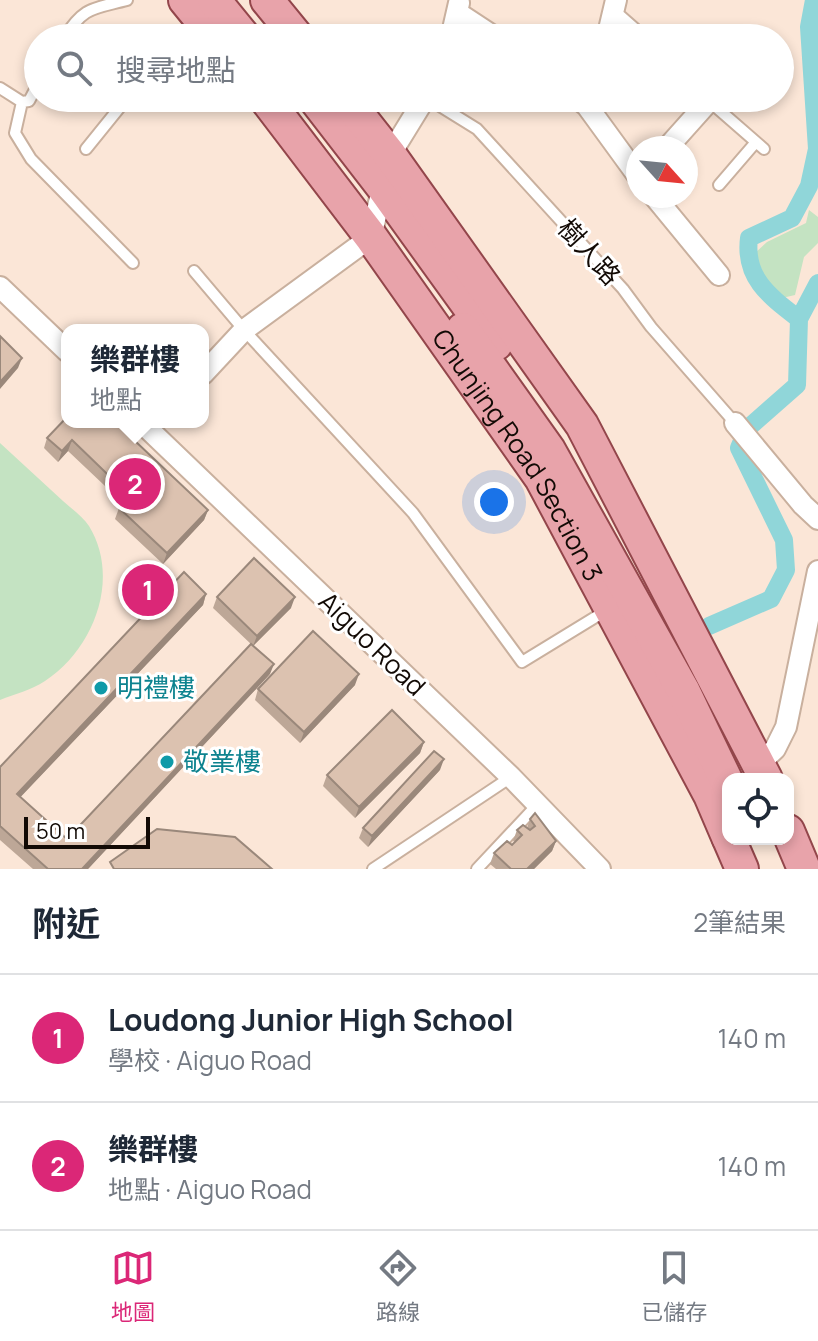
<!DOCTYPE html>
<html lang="zh-TW">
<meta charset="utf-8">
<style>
:root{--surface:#fff;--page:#f2f2f3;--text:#1f2937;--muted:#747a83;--line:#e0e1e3;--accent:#db2777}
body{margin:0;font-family:Manrope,"Noto Sans TC",sans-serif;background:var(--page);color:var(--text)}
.controls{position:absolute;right:24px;bottom:24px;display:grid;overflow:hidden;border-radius:16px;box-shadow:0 4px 12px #0003}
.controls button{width:72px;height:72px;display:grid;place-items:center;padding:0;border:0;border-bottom:2px solid var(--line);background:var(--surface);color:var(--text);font:40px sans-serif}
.compass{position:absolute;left:626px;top:136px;width:72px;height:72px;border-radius:50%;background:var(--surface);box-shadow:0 4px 12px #0003;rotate:117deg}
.scale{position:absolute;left:24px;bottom:20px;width:126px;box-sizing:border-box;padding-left:8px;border:4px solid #120a05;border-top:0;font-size:22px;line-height:28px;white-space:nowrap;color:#120a05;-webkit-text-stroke:6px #fff;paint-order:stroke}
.you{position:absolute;left:494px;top:502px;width:28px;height:28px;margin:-20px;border:6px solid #fff;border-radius:50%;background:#1a73e8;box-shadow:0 0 0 12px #1a73e833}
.badge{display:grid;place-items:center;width:52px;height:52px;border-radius:50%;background:var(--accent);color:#fff;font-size:26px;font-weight:700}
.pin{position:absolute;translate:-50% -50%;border:4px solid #fff;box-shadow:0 2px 8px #0006}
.popup{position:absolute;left:61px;top:324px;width:148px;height:104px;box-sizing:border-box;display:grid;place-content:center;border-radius:16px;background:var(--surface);filter:drop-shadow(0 2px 6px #0005);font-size:26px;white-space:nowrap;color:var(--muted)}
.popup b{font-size:30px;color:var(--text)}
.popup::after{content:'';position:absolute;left:50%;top:100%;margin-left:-16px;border:16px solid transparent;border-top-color:var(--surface)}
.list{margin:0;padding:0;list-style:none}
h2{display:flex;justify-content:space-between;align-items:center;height:104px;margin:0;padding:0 32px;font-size:34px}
h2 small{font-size:26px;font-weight:400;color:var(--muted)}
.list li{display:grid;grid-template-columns:52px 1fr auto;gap:24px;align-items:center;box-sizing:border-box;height:128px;padding:0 32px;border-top:2px solid var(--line)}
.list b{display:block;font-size:30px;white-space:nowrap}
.list p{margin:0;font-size:26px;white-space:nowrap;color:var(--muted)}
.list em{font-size:26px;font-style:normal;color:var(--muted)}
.icon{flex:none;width:44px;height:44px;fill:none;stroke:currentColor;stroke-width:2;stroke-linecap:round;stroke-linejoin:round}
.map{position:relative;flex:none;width:818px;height:869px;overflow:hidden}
.search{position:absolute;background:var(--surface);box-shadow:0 4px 12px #0003;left:24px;right:24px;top:24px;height:88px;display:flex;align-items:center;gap:20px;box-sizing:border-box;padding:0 28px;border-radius:44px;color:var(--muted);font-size:30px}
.sheet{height:360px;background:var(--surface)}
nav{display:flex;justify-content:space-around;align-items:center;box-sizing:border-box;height:112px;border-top:2px solid var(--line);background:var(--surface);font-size:22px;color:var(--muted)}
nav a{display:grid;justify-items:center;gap:4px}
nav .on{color:var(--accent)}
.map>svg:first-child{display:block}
.green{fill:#c4e3c2}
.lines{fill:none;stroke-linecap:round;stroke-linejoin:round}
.canal{stroke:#90d6d9;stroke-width:18}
.lane-casing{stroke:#c9b09e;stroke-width:14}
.street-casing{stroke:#c9b09e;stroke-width:24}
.primary-casing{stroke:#93464b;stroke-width:36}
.lane{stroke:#fff;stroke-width:10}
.street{stroke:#fff;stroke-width:20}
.primary{stroke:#e8a3aa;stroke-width:32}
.wall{fill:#bda797}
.shaded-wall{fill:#9a887b}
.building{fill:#dcc2b0;stroke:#9a887b;stroke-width:2}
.culture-dot{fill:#0f9aa8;stroke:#fff;stroke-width:3}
.labels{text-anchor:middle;stroke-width:6;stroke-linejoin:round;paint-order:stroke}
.street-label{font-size:26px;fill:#120a05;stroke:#fff}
.culture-label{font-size:26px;fill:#0d838f;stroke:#fff;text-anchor:start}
</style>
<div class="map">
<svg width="818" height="869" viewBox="0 0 818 869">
<rect width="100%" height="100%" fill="#fbe6d7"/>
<!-- green -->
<path class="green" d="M809,210L818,217V243L804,257L795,295L782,298C760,285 764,270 754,254L767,242L806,223Z
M0,443C21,462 42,482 63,501C72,509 83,517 89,526C121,578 94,649 45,681C31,690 15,694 0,700Z"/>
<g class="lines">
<!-- canal -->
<path class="canal" d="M799,319L818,283
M709,626L771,599L786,570L784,540L739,448L747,429L797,385L799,319C769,296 744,278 749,238L792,218L809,186L817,149L809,27L814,0"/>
<!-- lane casing -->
<g class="lane-casing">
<path id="lane" d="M64,38C84,6 93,9 127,0
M0,88L22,102L29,101L38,84
M427,98L477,129L623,289L651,327L735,423
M709,101L764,149
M22,102L15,133L31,159L133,263
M721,111L731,98
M86,149L124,102L118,98
M719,185L756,142
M194,271L244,330L413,513L522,662L607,610
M373,869L511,777
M477,869L538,804"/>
</g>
<!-- street casing -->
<g class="street-casing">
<path id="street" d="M458,13L496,38
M613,16L638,38
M451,38L459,3
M607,38L616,0
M577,98L587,106L638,176
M667,148L709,101L706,98
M654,196L719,275
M0,287L67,351
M203,374L244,330L371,237L390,155L425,98
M141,422L511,777L600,869
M735,423L803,505L818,519
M760,763L775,749L786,727L818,571"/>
</g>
<!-- primary casing -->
<g class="primary-casing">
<g id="primary">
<path d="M185,0L216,38"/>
<path d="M214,0L245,38"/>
<path d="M267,0L298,38"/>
<path id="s1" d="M265,98L371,237L541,478L710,795L728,837"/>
<path d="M314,98L382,186L496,344"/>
<path d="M345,98L390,155L582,425L766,779"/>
<path d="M463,329L549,450L683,690L728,784"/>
<path d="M788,831L804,869"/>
<path d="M729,839L742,869"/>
</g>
</g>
<!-- lane -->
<use href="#lane" class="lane"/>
<!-- street -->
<use href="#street" class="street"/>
<!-- primary -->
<use href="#primary" class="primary"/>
</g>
<!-- wall -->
<path class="wall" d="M67,417L208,510L204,520L163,564L115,519L119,508L123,503L68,451L58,462L44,448L47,438Z
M206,594L203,605L20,797L67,839L270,674L88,869H33L0,840V767Z
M217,597L291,608L253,646L213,608Z
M355,685L300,743L255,700L258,689Z
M424,742L420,753L355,818L323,786L327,775Z
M440,770L368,847L359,838L363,828Z
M530,819L556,841L552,851L534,869H496L490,864L494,853L512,845L515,842L513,841L517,830L527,828Z"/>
<!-- shaded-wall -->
<path class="shaded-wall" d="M22,358L18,368L0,389V382Z
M72,440L68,451L58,462L62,451Z
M208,510L204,520L163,564L167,553Z
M206,594L203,605L13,805L17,794Z
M295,597L291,608L253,646L257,636Z
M274,664L270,674L88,869H82Z
M359,674L355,685L300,743L304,732Z
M424,742L420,753L355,818L359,807Z
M444,759L440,770L368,847L372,836Z
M556,841L552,851L534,869H527Z"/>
<!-- building -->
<path class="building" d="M0,336L22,358L0,382Z
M67,417V422H115L208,510L167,553L119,508L130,496L72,440L62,451L47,438Z
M254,558L295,597L257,636L217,597Z
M184,572L206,594L17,794L67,839L251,644L274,664L82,869H48L0,826V767Z
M313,631L359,674L304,732L258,689Z
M392,710L424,742L359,807L327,775Z
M434,751L444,759L372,836L363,828Z
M535,813L556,841L527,869H511L494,853L507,841L512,845L522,835L517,830L523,825L530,830L535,826L530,819Z
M157,829L235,837L272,869H114L110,862Z"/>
<!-- markers -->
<g class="culture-dot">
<circle cx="101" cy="688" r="8"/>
<circle cx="167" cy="762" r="8"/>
</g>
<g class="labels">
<!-- street labels -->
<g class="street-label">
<text transform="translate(589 252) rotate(48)" y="9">樹人路</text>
<text dy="9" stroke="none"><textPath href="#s1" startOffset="438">Chunjing Road Section 3</textPath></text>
<text transform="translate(372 644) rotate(44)" y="9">Aiguo Road</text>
</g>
<!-- culture labels -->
<g class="culture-label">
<text x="117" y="697">明禮樓</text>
<text x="183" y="771">敬業樓</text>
</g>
</g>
</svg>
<div class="controls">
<button><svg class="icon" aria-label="locate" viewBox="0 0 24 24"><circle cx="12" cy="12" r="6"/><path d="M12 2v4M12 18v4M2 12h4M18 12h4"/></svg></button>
</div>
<svg class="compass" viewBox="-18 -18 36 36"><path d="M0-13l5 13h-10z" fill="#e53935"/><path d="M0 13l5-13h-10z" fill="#747a83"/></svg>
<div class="scale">50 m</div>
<div class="you"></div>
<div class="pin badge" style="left:148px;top:590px">1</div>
<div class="pin badge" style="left:135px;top:484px">2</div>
<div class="popup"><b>樂群樓</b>地點</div>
<div class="search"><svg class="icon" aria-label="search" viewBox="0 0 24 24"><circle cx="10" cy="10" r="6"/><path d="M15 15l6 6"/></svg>搜尋地點</div>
</div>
<section class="sheet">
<h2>附近<small>2筆結果</small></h2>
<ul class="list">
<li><span class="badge">1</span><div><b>Loudong Junior High School</b><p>學校 · Aiguo Road</p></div><em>140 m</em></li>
<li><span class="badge">2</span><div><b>樂群樓</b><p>地點 · Aiguo Road</p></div><em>140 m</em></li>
</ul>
</section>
<nav>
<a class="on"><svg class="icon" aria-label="map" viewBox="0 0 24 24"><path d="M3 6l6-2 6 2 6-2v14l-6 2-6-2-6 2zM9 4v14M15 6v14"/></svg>地圖</a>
<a><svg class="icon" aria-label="directions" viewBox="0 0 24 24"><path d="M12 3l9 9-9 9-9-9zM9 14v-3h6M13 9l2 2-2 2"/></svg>路線</a>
<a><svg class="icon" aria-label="saved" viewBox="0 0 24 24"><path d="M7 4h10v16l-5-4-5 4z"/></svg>已儲存</a>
</nav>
